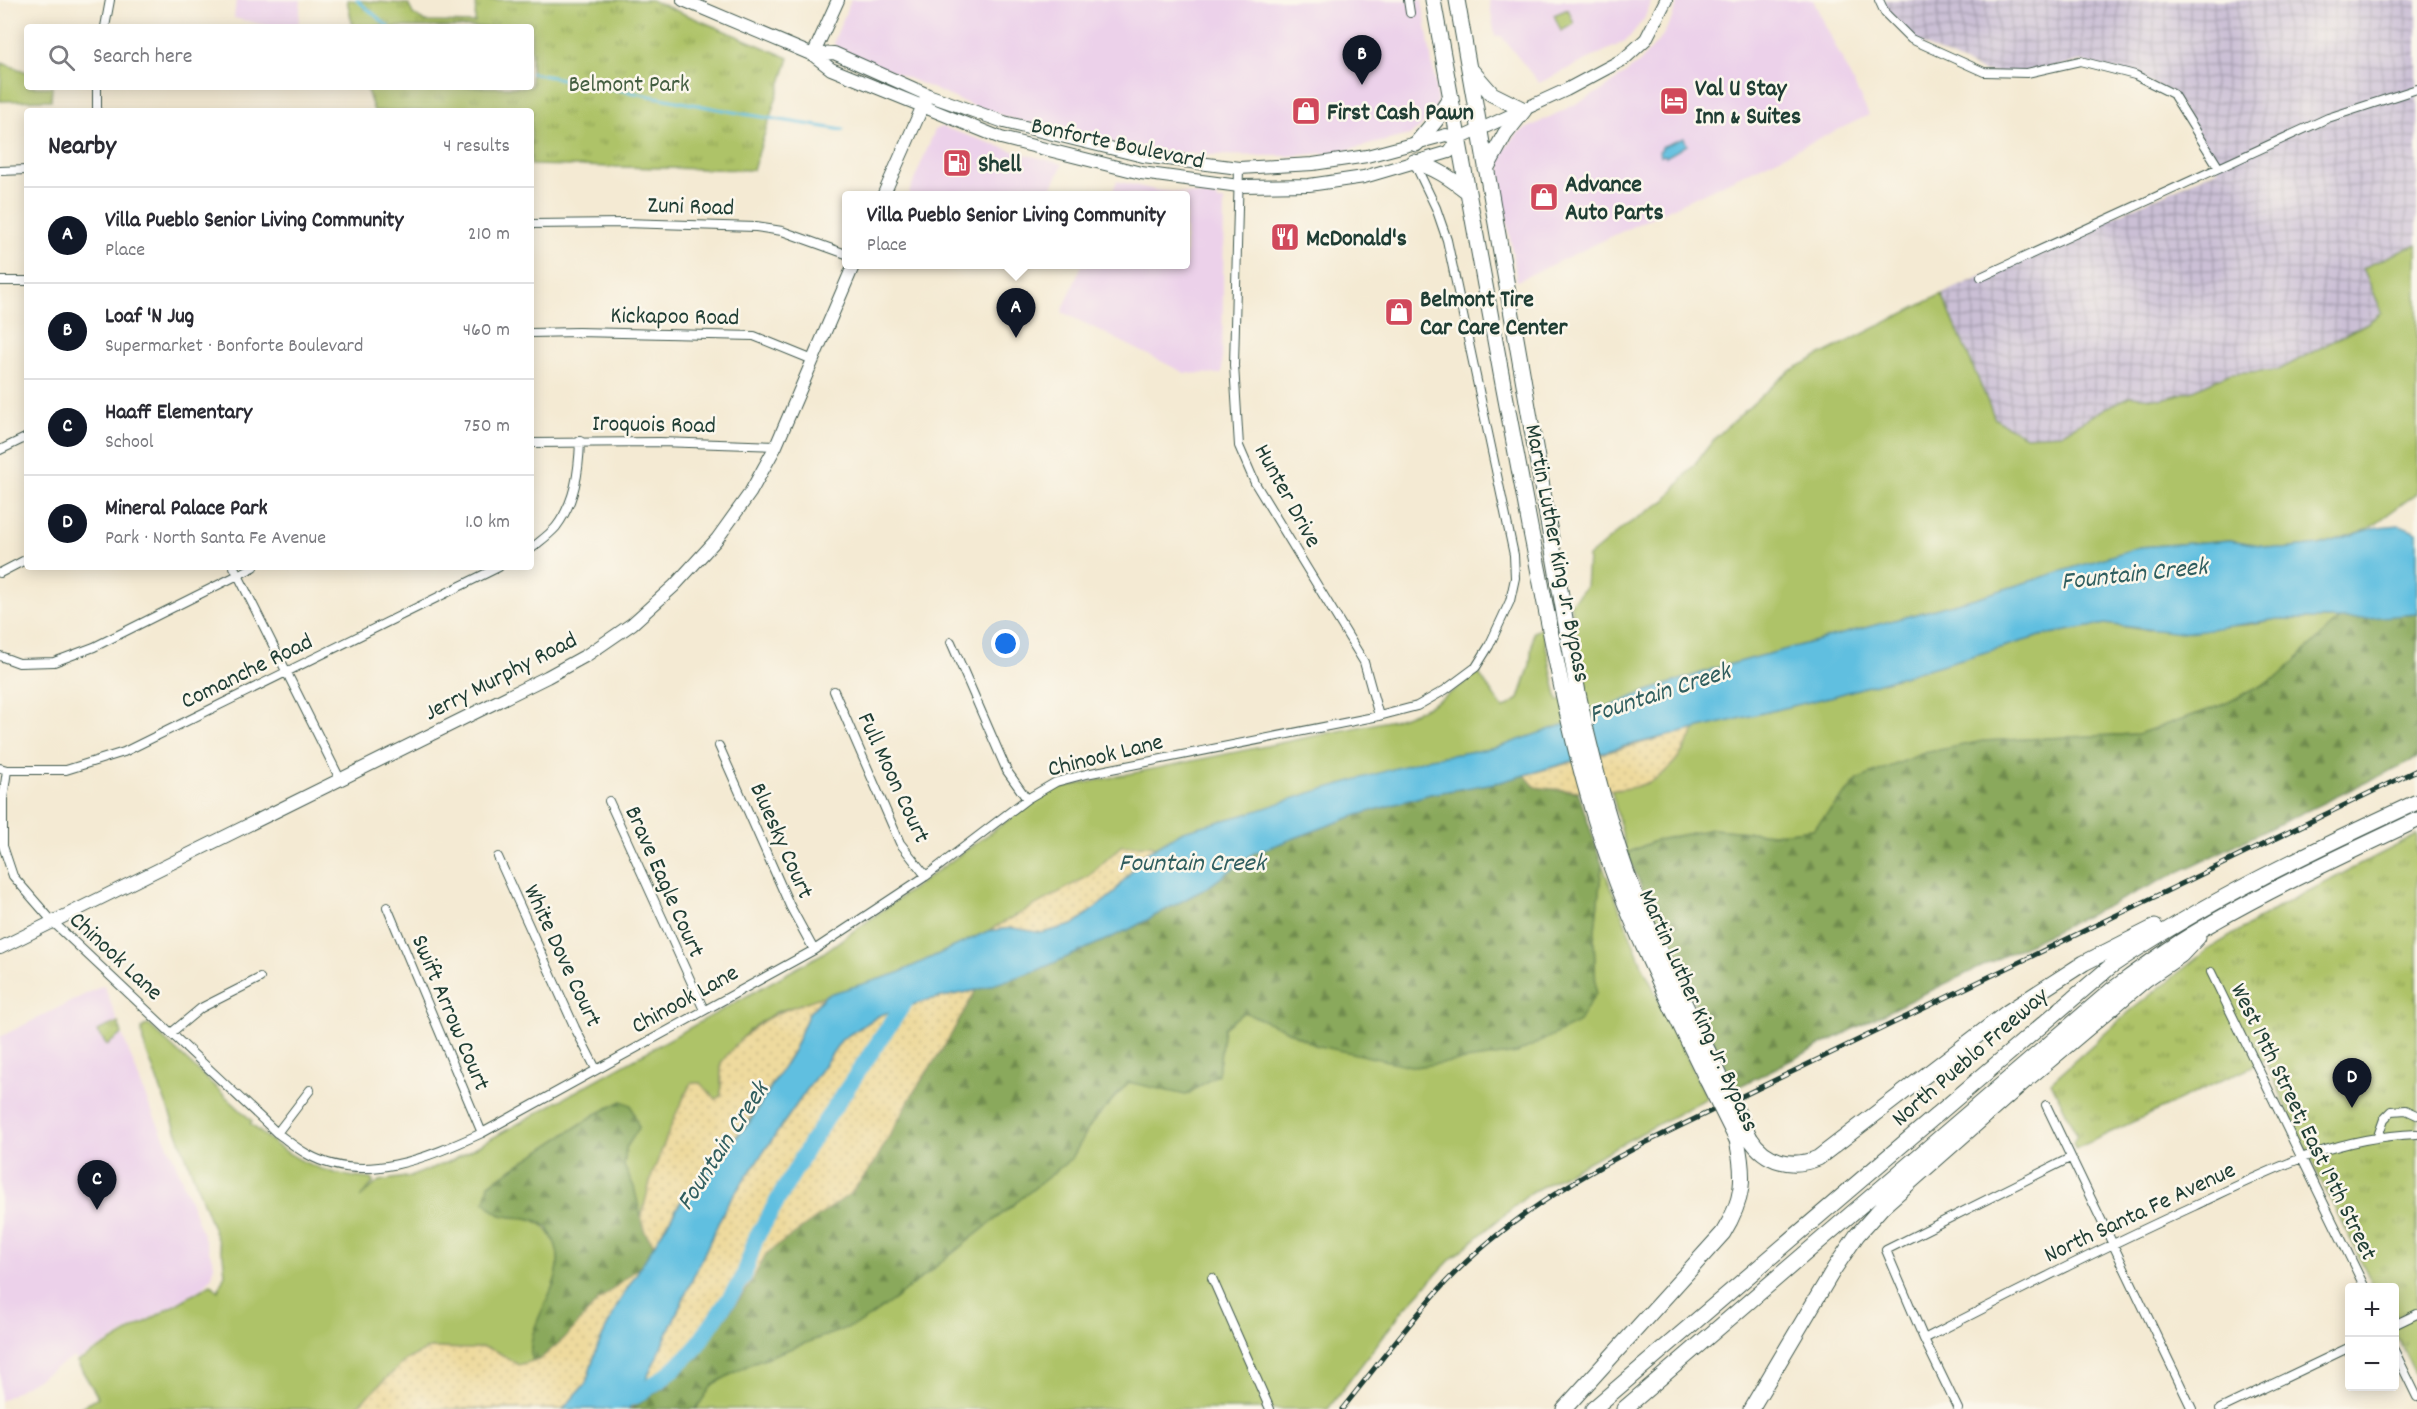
<!DOCTYPE html>
<meta charset="utf-8">
<style>
:root{--surface:#fff;--page:#f7f7f7;--text:#2b2b33;--muted:#7c7c81;--line:#e1e1e2;--accent:#111827}
body{margin:0;font-family:Dekko,sans-serif;background:var(--page);color:var(--text)}
.controls{position:absolute;right:18px;bottom:18px;display:grid;overflow:hidden;border-radius:6px;box-shadow:0 3px 15px #0003}
.controls button{width:54px;height:54px;display:grid;place-items:center;padding:0;border:0;border-bottom:2px solid var(--line);background:var(--surface);color:var(--text);font:30px sans-serif}
.you{position:absolute;left:1006px;top:644px;width:21px;height:21px;margin:-15px;border:4px solid #fff;border-radius:50%;background:#1a73e8;box-shadow:0 0 0 9px #1a73e833}
.badge{display:grid;place-items:center;width:39px;height:39px;border-radius:50%;background:var(--accent);color:#fff;font-size:20px;font-weight:700}
.pin{position:absolute;translate:-50% -50px;filter:drop-shadow(0 2px 3px #0008)}
.pin::after{content:'';position:absolute;top:32px;width:21px;height:18px;background:inherit;clip-path:polygon(0 0,100% 0,50% 100%)}
.popup{position:absolute;left:842px;top:191px;width:348px;height:78px;box-sizing:border-box;display:grid;place-content:center;border-radius:6px;background:var(--surface);filter:drop-shadow(0 2px 4px #0005);font-size:20px;white-space:nowrap;color:var(--muted)}
.popup b{font-size:22px;color:var(--text)}
.popup::after{content:'';position:absolute;left:50%;top:100%;margin-left:-12px;border:12px solid transparent;border-top-color:var(--surface)}
.list{margin:0;padding:0;list-style:none}
h2{display:flex;justify-content:space-between;align-items:center;height:78px;margin:0;padding:0 24px;font-size:26px}
h2 small{font-size:20px;font-weight:400;color:var(--muted)}
.list li{display:grid;grid-template-columns:39px 1fr auto;gap:18px;align-items:center;box-sizing:border-box;height:96px;padding:0 24px;border-top:2px solid var(--line)}
.list b{display:block;font-size:22px;white-space:nowrap}
.list p{margin:0;font-size:20px;white-space:nowrap;color:var(--muted)}
.list em{font-size:20px;font-style:normal;color:var(--muted)}
.icon{flex:none;width:33px;height:33px;fill:none;stroke:currentColor;stroke-width:2;stroke-linecap:round;stroke-linejoin:round}
.map{position:relative;flex:none;width:2417px;height:1409px;overflow:hidden}
.search{position:absolute;background:var(--surface);box-shadow:0 3px 15px #0003;left:24px;top:24px;width:510px;height:66px;display:flex;align-items:center;gap:15px;box-sizing:border-box;padding:0 21px;border-radius:6px;color:var(--muted);font-size:22px}
.panel{position:absolute;background:var(--surface);box-shadow:0 3px 15px #0003;left:24px;top:108px;width:510px;height:462px;border-radius:6px}
.map>svg:first-child{display:block}
.built{fill:#ecd1ea}
.industrial{fill:url(#industrial-grid)}
.grass{fill:#aec367;stroke:#66804e;stroke-width:1.5}
.forest{fill:url(#forest-firs);stroke:#547348;stroke-width:1.5}
.sand{fill:url(#sand-dots);stroke:#868c69;stroke-width:1.5}
.park{fill:url(#park-tufts);stroke:#66804e;stroke-width:1.5}
.water{fill:#61bfe0;stroke:#407e8a;stroke-width:1.5}
.lines{fill:none;stroke-linecap:round;stroke-linejoin:round}
.stream{stroke:#61bfe0;stroke-width:3}
.river{stroke:#61bfe0;stroke-width:16}
.street-casing{stroke:#3f574c;stroke-width:10}
.secondary-casing{stroke:#3f574c;stroke-width:14}
.highway-casing{stroke:#3f574c;stroke-width:17}
.street{stroke:#fff;stroke-width:8}
.secondary{stroke:#fff;stroke-width:12}
.highway{stroke:#fff;stroke-width:15}
.rail-casing{stroke:#1f3d34;stroke-width:5}
.rail{stroke:#fbf7ec;stroke-width:3;stroke-dasharray:9;stroke-linecap:butt}
.highway-bridge-casing{stroke:#3f574c;stroke-width:17;stroke-linecap:butt}
.highway-bridge{stroke:#fff;stroke-width:15}
.labels{text-anchor:middle;stroke-width:5;stroke-linejoin:round;paint-order:stroke}
.park-label{font-size:24px;fill:#435e41;stroke:#fbf7ec}
.poi-label{font-size:24px;font-weight:bold;fill:#1f3d34;stroke:#fbf7ec;text-anchor:start}
.street-label{font-size:24px;fill:#1f3d34;stroke:#fbf7ec}
.water-label{font-size:26px;font-style:italic;fill:#305e5f;stroke:#fbf7ec}
</style>
<div class="map">
<svg width="2417" height="1409" viewBox="0 0 2417 1409">
<defs>
<pattern id="industrial-grid" width="8" height="8" patternUnits="userSpaceOnUse" patternTransform="scale(1.5)"><rect width="8" height="8" fill="#cbbfd5"/><path d="M0 4h8M4 0v8" fill="none" stroke="#a49cae"/></pattern>
<pattern id="forest-firs" width="22" height="20" patternUnits="userSpaceOnUse" patternTransform="scale(1.5)"><rect width="22" height="20" fill="#8aa95c"/><path d="M5 1l3.5 6h-7zM16 11l3.5 6h-7z" fill="#708b4d"/></pattern>
<pattern id="sand-dots" width="8" height="8" patternUnits="userSpaceOnUse" patternTransform="scale(1.5)"><rect width="8" height="8" fill="#eeda9e"/><path d="M2 2h.1M6 6h.1" fill="none" stroke="#ccbc89" stroke-width="1.8" stroke-linecap="round"/></pattern>
<pattern id="park-tufts" width="24" height="20" patternUnits="userSpaceOnUse" patternTransform="scale(1.5)"><rect width="24" height="20" fill="#aec367"/><path d="M3 7l-1-3M5 7V3M7 7l1-3M15 17l-1-3M17 17v-4M19 17l1-3" fill="none" stroke="#8da056"/></pattern>
</defs>
<rect width="100%" height="100%" fill="#fbf7ec"/>
<filter id="ink" filterUnits="userSpaceOnUse"><feTurbulence type="fractalNoise" baseFrequency=".0167" numOctaves="2"/><feDisplacementMap in="SourceGraphic" scale="12" xChannelSelector="R" yChannelSelector="G"/><feConvolveMatrix kernelMatrix="1 2 1 2 8 2 1 2 1" color-interpolation-filters="sRGB"/></filter>
<filter id="wash" filterUnits="userSpaceOnUse"><feTurbulence type="fractalNoise" baseFrequency=".008" numOctaves="4" result="noise"/><feDisplacementMap in="SourceGraphic" scale="24" xChannelSelector="R" yChannelSelector="G"/><feGaussianBlur stdDeviation="1.35" result="paint"/><feColorMatrix in="noise" values="0 0 0 0 0 0 0 0 0 0 0 0 0 0 0 0 0 1.4 0 .05"/><feComposite in="paint" operator="in"/></filter>
<g filter="url(#wash)">
<rect width="100%" height="100%" fill="#f4ead3"/>
<!-- built -->
<path class="built" d="M236,0H301L298,27H273L234,18Z
M851,0H1422L1437,95L1436,111L1432,110L1421,127L1410,135L1339,152L1290,156L1214,155L1137,149L1019,121L973,106L838,48L834,44L835,38Z
M1489,0H1652L1644,19L1626,41L1539,83L1501,36L1495,37Z
M1679,0H1813L1869,115L1517,281L1500,177V155L1518,133L1603,90L1639,63L1661,38L1670,23Z
M942,127L1023,154L1063,164L1048,195H908L935,130Z
M1117,181L1155,190L1216,197L1219,201H1224L1222,374L1185,373L1062,312L1082,265L1186,264V196L1111,195Z
M104,985L148,1103L173,1156L214,1264L213,1273L210,1280L202,1288L77,1360L74,1357L0,1401V1037Z"/>
<!-- industrial -->
<path class="industrial" d="M1879,0H2417V299L2279,370L2231,373L2020,477L1942,294L2219,169L2173,94L2135,75L2080,61L2027,73L1984,72L1911,39Z"/>
<!-- grass -->
<path class="grass" d="M1568,9L1574,24L1561,31L1554,15Z
M2,63L27,72V87H52L51,100L0,101Z
M2417,244V493L2366,530L2319,545L2283,549L2230,540L2140,547L1979,597L1713,669L1642,693L1583,718L1496,748L1431,758L1247,814L1183,831L1156,847L1121,846L1089,876L988,931L896,974L776,1012L749,1030L721,1063V1096L716,1100L700,1083H691C669,1127 653,1171 641,1218L634,1187L624,1166L626,1148L639,1127L622,1101L596,1114L489,1184L500,1215C525,1217 542,1216 554,1241C573,1282 522,1320 532,1361L518,1365L496,1351L483,1347L470,1349L430,1348L406,1360L354,1409H78L98,1397L77,1362L211,1284L218,1291L225,1274L223,1255L143,1042L142,1029L144,1026L149,1025L252,1121L250,1123C288,1158 320,1175 372,1179L374,1182L360,1198L379,1181L412,1176L453,1160L820,955L1050,790L1393,720C1431,708 1448,696 1478,672L1503,709L1519,699L1530,665L1533,632L1542,628L1558,701L1585,691L1570,604L1586,587L1588,557L1625,526L1666,500L1716,437L1789,371L1942,294L1995,419L2025,436L2061,434L2106,408L2131,396L2163,399L2194,390L2231,373L2279,370L2369,322L2382,312L2363,268Z
M2278,619H2339L2278,677L2223,705L2138,734L1983,741L1859,779L1813,829L1773,834L1712,829L1657,840L1627,853L1611,789L1627,788L1682,753L1696,728L1834,696L2044,635L2105,624L2145,630L2247,625Z
M1602,864L1642,965L1707,1098L1532,1192L1451,1259L1403,1310L1328,1409H696L713,1384L754,1362L860,1323L895,1299L1072,1158L1091,1124L1129,1082L1186,1095L1218,1074L1224,1028L1244,1012L1282,1028L1315,1045L1596,993L1594,939Z"/>
<!-- forest -->
<path class="forest" d="M2417,614V758L1909,1001L1736,1088L1666,946L1627,853L1657,840L1712,829L1773,834L1813,829L1859,779L1924,753L1983,741L2138,734L2223,705L2278,677L2339,619Z
M1525,775L1535,787L1578,792L1602,864L1594,939L1596,993L1578,1023L1517,1053L1415,1067L1315,1045L1282,1028L1244,1012L1224,1028L1218,1074L1186,1095L1128,1082L1091,1124L1072,1158L895,1299L860,1323L754,1362L713,1384L696,1409H631L669,1384L711,1336L749,1286L766,1254L873,1165L915,1090L945,1045L976,990L1038,970L1132,928L1208,887L1254,853L1354,816L1430,794L1500,782Z
M622,1101L631,1105L639,1128L626,1148L624,1166L634,1187L645,1232L654,1245L642,1265L597,1302L566,1337L540,1359L532,1361C522,1320 573,1283 554,1241C552,1237 550,1231 548,1228C533,1213 514,1221 499,1214C494,1212 489,1206 485,1202L489,1184L596,1114Z"/>
<!-- sand -->
<path class="sand" d="M1696,728C1686,747 1674,768 1655,779C1627,796 1567,791 1535,787L1525,775Z
M1150,845L1156,847L1146,853L1112,895L1073,925L1042,933L1013,928L988,931L1089,876L1121,846Z
M976,990L945,1045L915,1090L873,1165L851,1193L766,1254L749,1286L711,1336L669,1384L628,1409L646,1380L726,1206L842,1039L880,1015L928,1000Z
M826,995L809,1013L794,1049L747,1124L688,1190L654,1245L645,1232L641,1219L651,1178L674,1118L691,1083H700L716,1099L721,1096V1063C755,1018 775,1013 826,995Z
M642,1265L619,1302L597,1348L586,1383L563,1409H354L406,1360L430,1348L470,1349L483,1347L496,1351L518,1365L540,1359L566,1337L597,1302Z"/>
<!-- park -->
<path class="park" d="M347,0L408,4L413,14L425,22L475,23L476,0H651L789,58L753,170L531,165V111H374L366,87H531V27H353Z
M2417,835V1378L2395,1332L2394,1288L2374,1287L2308,1154L2265,1060L2075,1149L2073,1143L2077,1135L2051,1082L2129,1012L2207,950L2282,905Z
M118,1022L122,1034L107,1045L97,1031Z"/>
<!-- water -->
<path class="water" d="M1684,138L1687,145L1666,157L1665,155L1661,156L1659,151L1662,149L1661,147Z
M2400,525L2417,532V614L2356,619H2278L2182,633L2105,624L2044,635L1834,696L1621,747L1500,782L1430,794L1354,816L1254,853L1208,887L1132,928L1038,970L977,990L928,1000L880,1015L842,1039L726,1206L646,1380L628,1409H563L586,1383L597,1348L619,1302L688,1190L750,1122L794,1049L809,1013L826,995L896,974L988,931L1013,928L1042,933L1073,925L1112,895L1146,853L1183,831L1247,814L1310,793L1431,758L1496,748L1583,718L1642,693L1713,669L1979,597L2140,547L2230,540L2283,549L2319,545L2378,527Z"/>
<g class="lines">
<!-- stream -->
<path class="stream" d="M357,0L389,27
M531,73L744,114L843,130"/>
<!-- river -->
<path class="river" d="M615,1402L636,1396L666,1376L694,1350L743,1278L756,1238L811,1142L912,992"/>
</g>
</g>
<g filter="url(#ink)">
<g class="lines">
<!-- street casing -->
<g class="street-casing">
<path id="street" d="M1408,0L1410,13
M1879,0L1885,13L1911,39L1984,72L2027,73L2080,61L2135,75L2173,94L2219,168
M105,27L110,0
M97,87V111
M1239,168L1234,365L1239,446L1255,483L1364,662L1379,716
M0,171L27,170
M531,224L624,223L756,227L782,231L846,254
M1981,277L2328,118L2417,89
M0,281H27
M531,333L578,332L754,336L813,360
M531,443L660,442L776,446
M0,450L27,437
M531,549C539,542 549,535 556,527C575,502 579,472 580,441
M234,567L340,779
M0,573L27,559
M951,642L1007,771L1027,799
M0,656L19,663L54,662L94,647L254,567
M834,691L900,843L926,876
M719,746L790,906L814,950
M0,768L7,770H66L124,752L499,567
M7,770L3,799V846L13,876L53,922L277,1133C287,1140 296,1148 307,1154C363,1186 429,1157 482,1133L814,950L926,876L1027,799L1056,782L1086,774L1379,716L1417,706L1445,690L1476,667L1489,646L1510,601L1515,578L1514,555L1447,240L1436,208L1414,162
M609,801L704,1010
M498,857L575,1028L596,1069
M387,907L482,1133
M2211,972L2365,1288
M171,1033L201,1008L260,978
M2046,1105L2192,1409
M277,1133L310,1090
M2378,1136L2384,1119L2392,1111L2406,1110L2417,1115
M1212,1278L1270,1409
M2394,1325L2417,1314
M1924,1339C2013,1293 2102,1248 2194,1206C2269,1171 2332,1137 2417,1134
M2394,1350L2417,1397
M1958,1409L1924,1339L1886,1250L2070,1158
M2220,1409L2350,1347"/>
</g>
<!-- secondary casing -->
<g class="secondary-casing">
<path id="secondary" d="M683,0L813,55L831,69L1001,138L1141,173L1239,186L1309,185L1364,177L1449,152L1459,139L1566,90L1624,59L1646,39L1666,0
M813,55L834,53L928,95L1004,122L1143,156L1239,168L1313,164L1367,156L1446,135L1459,139
M813,55L838,0
M883,196L925,101
M0,948L547,677L587,655L632,624L674,586L717,539L750,493L776,446L854,264"/>
</g>
<!-- highway casing -->
<g class="highway-casing">
<path id="highway" d="M1433,0C1465,178 1497,355 1531,532C1553,642 1571,755 1609,861C1636,937 1673,1010 1708,1082
M1457,0L1578,693C1589,747 1603,801 1620,853C1645,930 1685,1003 1720,1076
M1471,70L1492,94L1524,110L1505,134L1486,169
M1416,144L1436,120L1451,97
M1414,162C1435,167 1450,178 1467,191
M1750,1138C1765,1162 1792,1169 1818,1158L2008,1012L2084,963L2155,927
M1564,1409L1723,1233C1744,1199 1745,1178 1737,1140
M1593,1409L2111,966C2206,901 2312,851 2417,802
M1624,1409L2113,989C2145,966 2177,942 2212,923C2278,885 2348,853 2417,820
M1751,1409L1834,1269L1857,1235L1882,1207L2026,1080L2146,979L2181,955L2198,937"/>
</g>
<!-- street -->
<use href="#street" class="street"/>
<!-- secondary -->
<use href="#secondary" class="secondary"/>
<!-- highway -->
<use href="#highway" class="highway"/>
<!-- rail casing -->
<g class="rail-casing">
<path id="rail" d="M1342,1409C1376,1367 1409,1322 1446,1282C1502,1223 1574,1179 1647,1142L2417,770"/>
</g>
<!-- rail -->
<use href="#rail" class="rail"/>
<!-- highway-bridge casing -->
<g class="highway-bridge-casing">
<path id="highway-bridge" d="M1720,1076L1750,1138
M1708,1082L1737,1140"/>
</g>
<!-- highway-bridge -->
<use href="#highway-bridge" class="highway-bridge"/>
</g>
</g>
<!-- icons -->
<defs>
<g id="hotel-square" transform="scale(1.5)"><rect x="-9" y="-9" width="18" height="18" rx="4" fill="#d1495b" stroke="#fbf7ec"/><path d="M-6-4.5h1.5V1H6V5H4.5V3h-9V5H-6ZM-4 0a1.8 1.8 0 1 1 3.6 0ZM.5 0V-2.5h3Q6-2.5 6 0Z" fill="#fff"/></g>
<g id="shop-square" transform="scale(1.5)"><rect x="-9" y="-9" width="18" height="18" rx="4" fill="#d1495b" stroke="#fbf7ec"/><path d="M-5-2.5h2.3a2.7 3.5 0 0 1 5.4 0H5L5.5 6h-11ZM-1.5-2.5h3a1.5 2.3 0 0 0-3 0Z" fill="#fff"/></g>
<g id="fuel-square" transform="scale(1.5)"><rect x="-9" y="-9" width="18" height="18" rx="4" fill="#d1495b" stroke="#fbf7ec"/><path d="M-5.5-6h7V0h2V4h1.3V-2.5L3-4.5l.8-.8L6-3V5H2.5V1h-1V6h-7ZM-4.2-4.7v3.2H.2V-4.7Z" fill="#fff"/></g>
<g id="restaurant-square" transform="scale(1.5)"><rect x="-9" y="-9" width="18" height="18" rx="4" fill="#d1495b" stroke="#fbf7ec"/><path d="M-5-6h1v4h1v-4h1v4h1v-4h1v5L-1.5 .5V6h-2V.5L-5-1ZM5-6V6H3V1.5H1.5Q1.5-4 5-6Z" fill="#fff"/></g>
</defs>
<g fill-rule="evenodd">
<use href="#hotel-square" x="1674" y="101"/>
<use href="#shop-square" x="1306" y="111"/>
<use href="#fuel-square" x="957" y="163"/>
<use href="#shop-square" x="1544" y="197"/>
<use href="#restaurant-square" x="1285" y="237"/>
<use href="#shop-square" x="1399" y="312"/>
</g>
<g class="labels">
<!-- park labels -->
<g class="park-label">
<text x="629" y="91">Belmont Park</text>
</g>
<!-- poi labels -->
<g class="poi-label">
<text x="1695" y="95">Val U Stay<tspan x="1695" dy="28">Inn &amp; Suites</tspan></text>
<text x="1327" y="119">First Cash Pawn</text>
<text x="978" y="171">Shell</text>
<text x="1565" y="191">Advance<tspan x="1565" dy="28">Auto Parts</tspan></text>
<text x="1306" y="245">McDonald's</text>
<text x="1420" y="306">Belmont Tire<tspan x="1420" dy="28">Car Care Center</tspan></text>
</g>
<!-- street labels -->
<g class="street-label">
<text transform="translate(1118 142) rotate(12)" y="8">Bonforte Boulevard</text>
<text transform="translate(691 205) rotate(2)" y="8">Zuni Road</text>
<text transform="translate(675 315) rotate(1)" y="8">Kickapoo Road</text>
<text transform="translate(654 423) rotate(1)" y="8">Iroquois Road</text>
<text transform="translate(1289 495) rotate(61)" y="8">Hunter Drive</text>
<text transform="translate(1559 553) rotate(79)" y="8">Martin Luther King Jr. Bypass</text>
<text transform="translate(246 670) rotate(-26)" y="8">Comanche Road</text>
<text transform="translate(500 675) rotate(-27)" y="8">Jerry Murphy Road</text>
<text transform="translate(1105 754) rotate(-14)" y="8">Chinook Lane</text>
<text transform="translate(895 777) rotate(65)" y="8">Full Moon Court</text>
<text transform="translate(783 840) rotate(66)" y="8">Bluesky Court</text>
<text transform="translate(666 881) rotate(66)" y="8">Brave Eagle Court</text>
<text transform="translate(117 955) rotate(43)" y="8">Chinook Lane</text>
<text transform="translate(564 955) rotate(65)" y="8">White Dove Court</text>
<text transform="translate(684 998) rotate(-29)" y="8">Chinook Lane</text>
<text transform="translate(1700 1010) rotate(66)" y="8">Martin Luther King Jr. Bypass</text>
<text transform="translate(452 1012) rotate(67)" y="8">Swift Arrow Court</text>
<text transform="translate(1969 1056) rotate(-41)" y="8">North Pueblo Freeway</text>
<text transform="translate(2305 1121) rotate(64)" y="8">West 19th Street; East 19th Street</text>
<text transform="translate(2139 1211) rotate(-25)" y="8">North Santa Fe Avenue</text>
</g>
<!-- water labels -->
<g class="water-label">
<text transform="translate(2134 572) rotate(-6)" y="9">Fountain Creek</text>
<text transform="translate(1659 691) rotate(-18)" y="9">Fountain Creek</text>
<text x="1192" y="870">Fountain Creek</text>
<text transform="translate(721 1145) rotate(-57)" y="9">Fountain Creek</text>
</g>
</g>
</svg>
<div class="controls">
<button>+</button>
<button>−</button>
</div>
<div class="you"></div>
<div class="pin badge" style="left:1016px;top:338px">A</div>
<div class="popup"><b>Villa Pueblo Senior Living Community</b>Place</div>
<div class="pin badge" style="left:1362px;top:85px">B</div>
<div class="pin badge" style="left:97px;top:1210px">C</div>
<div class="pin badge" style="left:2352px;top:1108px">D</div>
<div class="search"><svg class="icon" aria-label="search" viewBox="0 0 24 24"><circle cx="10" cy="10" r="6"/><path d="M15 15l6 6"/></svg>Search here</div>
<section class="panel">
<h2>Nearby<small>4 results</small></h2>
<ul class="list">
<li><span class="badge">A</span><div><b>Villa Pueblo Senior Living Community</b><p>Place</p></div><em>210 m</em></li>
<li><span class="badge">B</span><div><b>Loaf 'N Jug</b><p>Supermarket · Bonforte Boulevard</p></div><em>460 m</em></li>
<li><span class="badge">C</span><div><b>Haaff Elementary</b><p>School</p></div><em>750 m</em></li>
<li><span class="badge">D</span><div><b>Mineral Palace Park</b><p>Park · North Santa Fe Avenue</p></div><em>1.0 km</em></li>
</ul>
</section>
</div>
